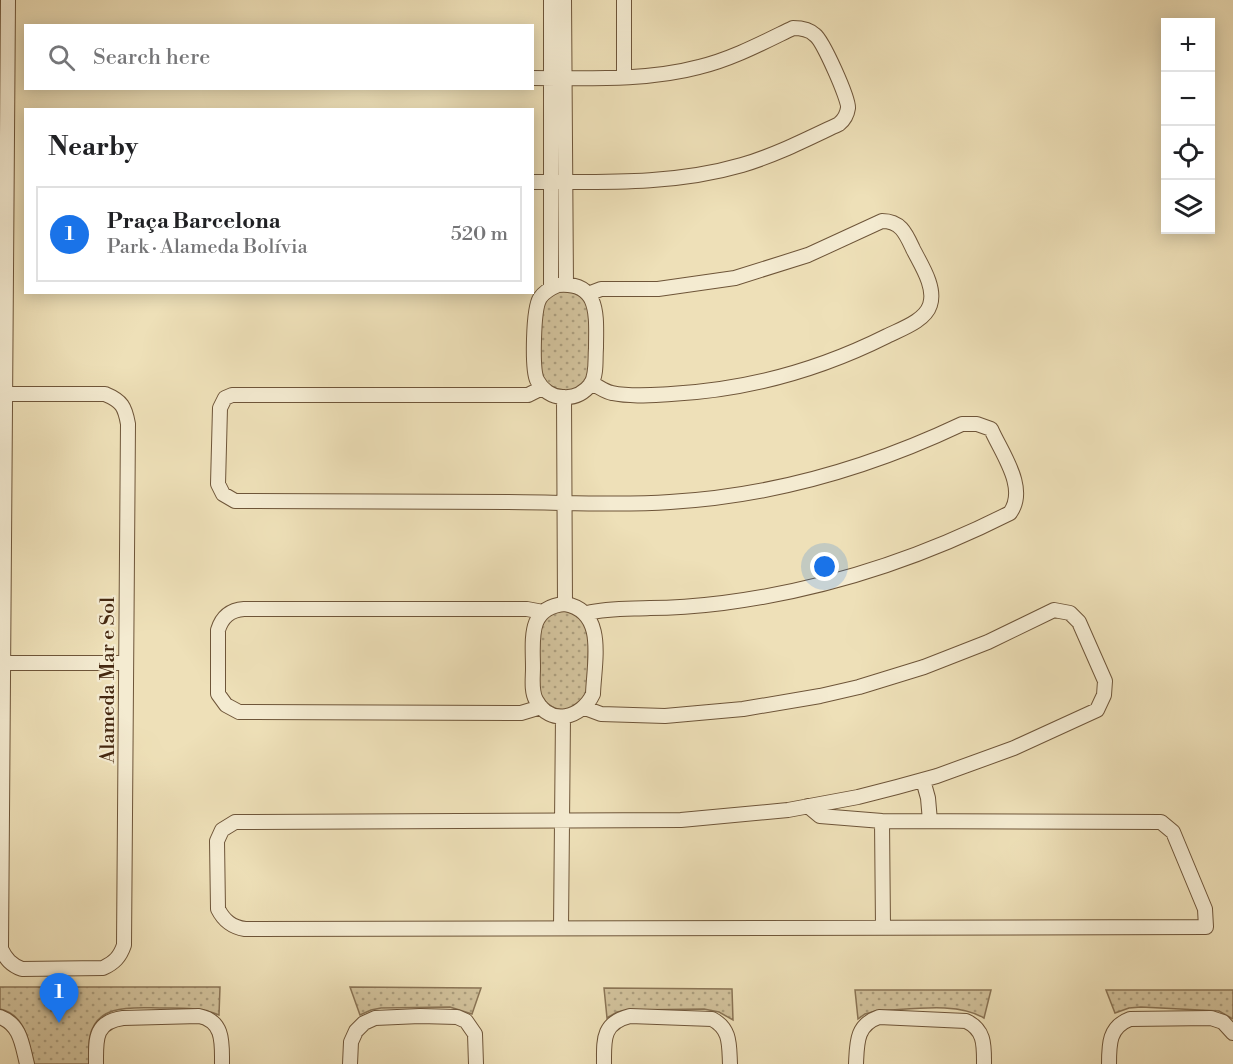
<!DOCTYPE html>
<meta charset="utf-8">
<style>
:root{--surface:#fff;--page:#f2f2f2;--text:#202124;--muted:#757577;--line:#e0e0e0;--accent:#1a73e8}
body{margin:0;font-family:"Libre Bodoni",serif;background:var(--page);color:var(--text)}
.controls{position:absolute;right:18px;top:18px;display:grid;overflow:hidden;border-radius:0px;box-shadow:0 3px 15px #0003}
.controls button{width:54px;height:54px;display:grid;place-items:center;padding:0;border:0;border-bottom:2px solid var(--line);background:var(--surface);color:var(--text);font:30px sans-serif}
.you{position:absolute;left:825px;top:567px;width:21px;height:21px;margin:-15px;border:4px solid #fff;border-radius:50%;background:#1a73e8;box-shadow:0 0 0 9px #1a73e833}
.badge{display:grid;place-items:center;width:39px;height:39px;border-radius:50%;background:var(--accent);color:#fff;font-size:20px;font-weight:700}
.pin{position:absolute;translate:-50% -50px;filter:drop-shadow(0 2px 3px #0008)}
.pin::after{content:'';position:absolute;top:32px;width:21px;height:18px;background:inherit;clip-path:polygon(0 0,100% 0,50% 100%)}
.list{margin:0;padding:0;list-style:none}
h2{display:flex;justify-content:space-between;align-items:center;height:78px;margin:0;padding:0 24px;font-size:26px}
h2 small{font-size:20px;font-weight:400;color:var(--muted)}
.list li{display:grid;grid-template-columns:39px 1fr auto;gap:18px;align-items:center;box-sizing:border-box;height:96px;margin:0 12px 12px;padding:0 12px;border:2px solid var(--line);border-radius:0px}
.list b{display:block;font-size:22px;white-space:nowrap}
.list p{margin:0;font-size:20px;white-space:nowrap;color:var(--muted)}
.list em{font-size:20px;font-style:normal;color:var(--muted)}
.icon{flex:none;width:33px;height:33px;fill:none;stroke:currentColor;stroke-width:2;stroke-linecap:round;stroke-linejoin:round}
.map{position:relative;flex:none;width:1233px;height:1064px;overflow:hidden}
.search{position:absolute;background:var(--surface);box-shadow:0 3px 15px #0003;left:24px;top:24px;width:510px;height:66px;display:flex;align-items:center;gap:15px;box-sizing:border-box;padding:0 21px;border-radius:0px;color:var(--muted);font-size:22px}
.panel{position:absolute;background:var(--surface);box-shadow:0 3px 15px #0003;left:24px;top:108px;width:510px;height:186px;border-radius:0px}
.map>svg:first-child{display:block}
.park{fill:url(#park-dots);stroke:#8a7455;stroke-width:1.5}
.lines{fill:none;stroke-linecap:round;stroke-linejoin:round}
.minor-casing{stroke:#6e5539;stroke-width:16}
.minor{stroke:#f4ebd1;stroke-width:14}
.labels{text-anchor:middle;stroke-width:4.5;stroke-linejoin:round;paint-order:stroke}
.street-label{font-size:20px;fill:#44270f;stroke:#f4ebd1}
</style>
<div class="map">
<svg width="1233" height="1064" viewBox="0 0 1233 1064">
<defs>
<pattern id="park-dots" width="8" height="8" patternUnits="userSpaceOnUse" patternTransform="scale(1.5)"><rect width="8" height="8" fill="#d1c19b"/><path d="M2 2h.1M6 6h.1" fill="none" stroke="#ab9d7d" stroke-width="1.8" stroke-linecap="round"/></pattern>
</defs>
<rect width="100%" height="100%" fill="#eee0b8"/>
<filter id="stains"><feTurbulence type="fractalNoise" baseFrequency=".00333" numOctaves="4"/><feColorMatrix values="0 0 0 0 .2 0 0 0 0 .09 0 0 0 0 .02 0 0 0 .5 -.17"/></filter>
<radialGradient id="worn" r=".72"><stop offset=".6" stop-color="#630" stop-opacity="0"/><stop offset="1" stop-color="#630" stop-opacity=".3"/></radialGradient>
<!-- park -->
<path class="park" d="M560,291C596,287 590,325 589,349C589,359 591,372 586,380C580,389 567,393 557,390C550,388 544,381 541,374C539,367 539,313 543,306C547,298 552,295 560,291Z
M565,610L582,618L589,635L587,693C577,716 548,715 539,691C539,671 532,626 551,614C555,611 561,611 565,610Z
M0,987H220L219,1015C200,1007 180,1008 160,1008C134,1008 97,1003 90,1036C88,1045 89,1055 89,1064H34C28,1041 26,1015 0,1009Z
M350,987L481,988L472,1014L450,1007L381,1008L371,1010L360,1015Z
M604,988L732,989L733,1020L719,1012L704,1009L629,1010L617,1012L607,1018Z
M855,990H991L984,1018C957,1001 908,1010 876,1011L865,1014L858,1019Z
M1106,990H1233V1019L1219,1011L1141,1007L1129,1008L1115,1013Z"/>
<g class="lines">
<!-- minor casing -->
<g class="minor-casing">
<path id="minor" d="M551,0V288
M564,0L566,285
M624,76V0
M532,78C586,78 647,81 699,67C732,59 762,43 793,28C801,28 809,29 815,35C823,41 849,99 848,108C847,115 844,120 839,124C807,139 776,155 742,165C673,185 603,182 532,182
M558,285C601,281 596,318 596,348C595,360 597,374 591,384C584,393 574,398 563,397C552,397 542,390 537,380C532,369 533,309 540,298C544,292 551,288 558,285Z
M588,294L601,289H658L735,278L808,255L882,221C901,221 906,234 913,249C921,265 936,287 930,305C925,321 901,329 887,336C819,370 746,390 671,394C652,395 631,397 612,393C605,392 598,386 591,383
M542,388L528,395H232L225,398L220,408L218,484L223,494L235,501C325,501 416,502 507,502C561,502 616,506 670,502C773,496 869,468 962,424H977L991,429C1002,454 1028,488 1010,513C919,559 824,590 723,603C699,606 675,608 650,608C628,609 608,608 587,613
M5,394H105C122,401 125,407 128,424L124,945C120,957 114,963 103,968L22,969C11,965 6,959 1,949L8,0
M564,397L565,604
M565,604C607,611 594,663 593,694C582,718 550,727 536,700C531,691 533,678 533,668C533,640 527,607 565,604Z
M0,663H126
M541,707L521,713L239,712L226,705L218,694V630C222,617 230,610 244,609H527L543,612
M585,708L601,714L665,716L743,709L820,696L859,687L924,667L988,642L1054,610L1070,613L1079,622L1105,681L1104,695L1097,710L1014,748L937,776L897,787L858,797L788,810L681,820L235,822L222,830L217,841L218,909C224,921 232,927 245,929L1206,927L1205,909L1173,832L1161,822L882,821L820,816L808,806
M923,780L928,798L930,821
M882,821L883,927
M561,928L563,717
M0,1017C21,1025 22,1045 27,1064
M96,1064C96,1040 94,1022 123,1018L199,1016C224,1021 222,1043 222,1064
M350,1064L351,1042L356,1031L364,1023L375,1018L420,1016L457,1017L466,1021L475,1034L476,1064
M604,1064C604,1040 602,1023 630,1016L712,1019C731,1029 729,1045 730,1064
M856,1064C857,1043 856,1025 879,1017L966,1021C985,1030 984,1045 984,1064
M1109,1064C1109,1044 1109,1027 1130,1019L1211,1018L1223,1022L1233,1033"/>
</g>
<!-- minor -->
<use href="#minor" class="minor"/>
</g>
<g class="labels">
<!-- street labels -->
<g class="street-label">
<text transform="translate(107 680) rotate(-90)" y="7">Alameda Mar e Sol</text>
</g>
</g>
<rect width="100%" height="100%" filter="url(#stains)"/>
<rect width="100%" height="100%" fill="url(#worn)"/>
</svg>
<div class="controls">
<button>+</button>
<button>−</button>
<button><svg class="icon" aria-label="locate" viewBox="0 0 24 24"><circle cx="12" cy="12" r="6"/><path d="M12 2v4M12 18v4M2 12h4M18 12h4"/></svg></button>
<button><svg class="icon" aria-label="layers" viewBox="0 0 24 24"><path d="M12 4l9 5-9 5-9-5zM3 14l9 5 9-5"/></svg></button>
</div>
<div class="you"></div>
<div class="pin badge" style="left:59px;top:1023px">1</div>
<div class="search"><svg class="icon" aria-label="search" viewBox="0 0 24 24"><circle cx="10" cy="10" r="6"/><path d="M15 15l6 6"/></svg>Search here</div>
<section class="panel">
<h2>Nearby<small></small></h2>
<ul class="list">
<li><span class="badge">1</span><div><b>Praça Barcelona</b><p>Park · Alameda Bolívia</p></div><em>520 m</em></li>
</ul>
</section>
</div>
